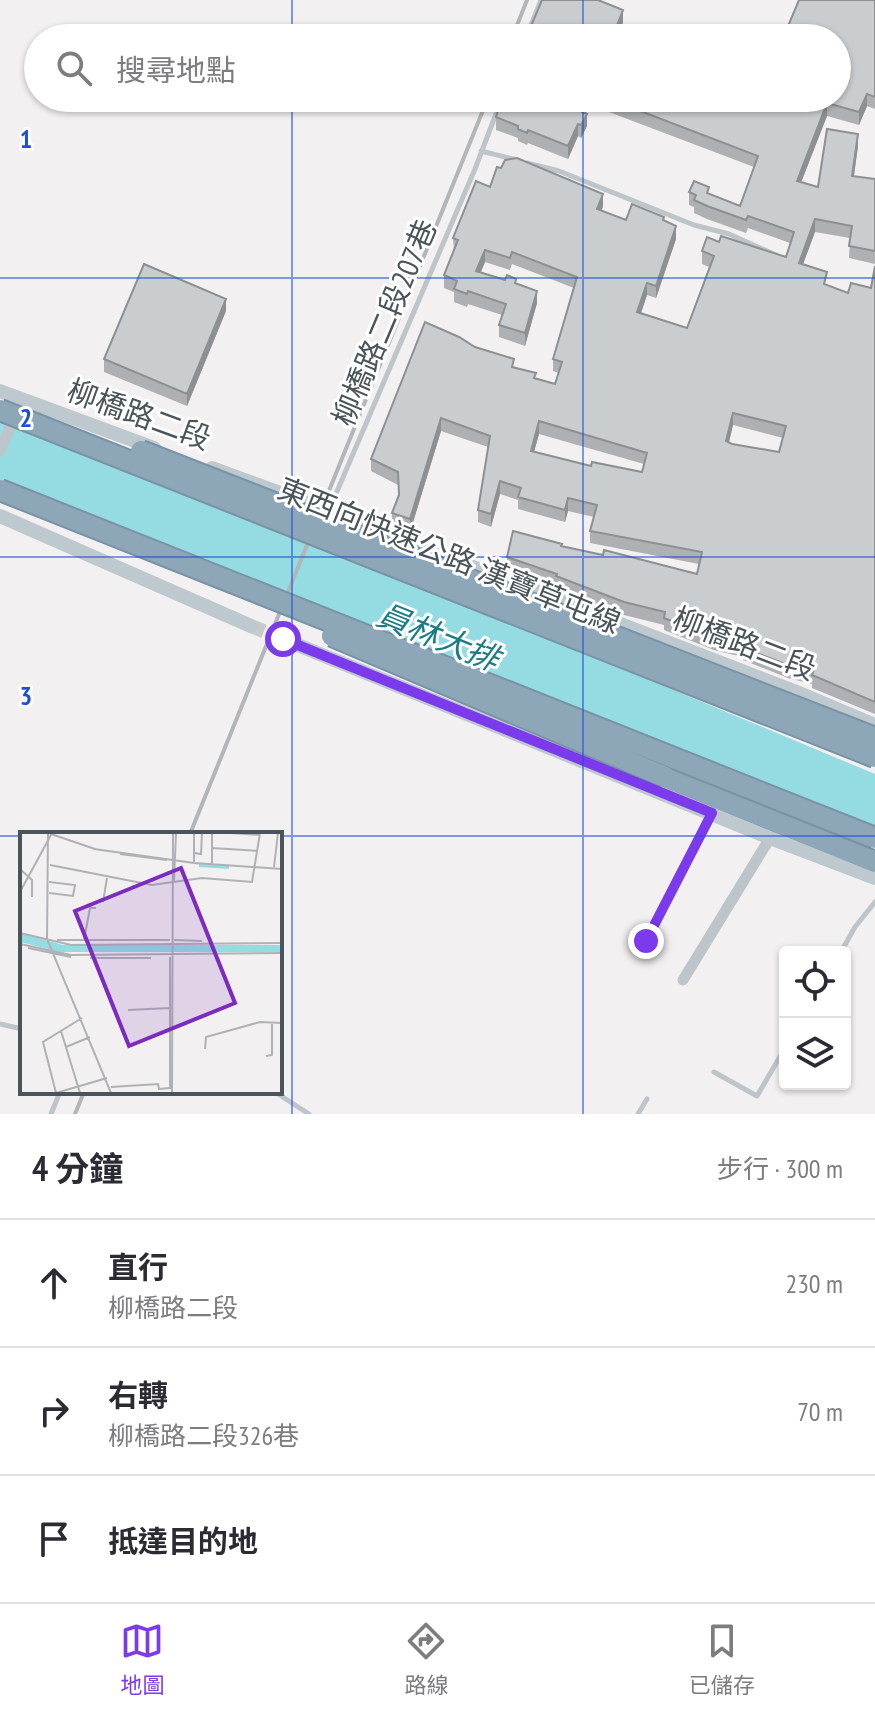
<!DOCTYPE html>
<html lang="zh-TW">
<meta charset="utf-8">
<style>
:root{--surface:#fff;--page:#f2f2f3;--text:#2b2b33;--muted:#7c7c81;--line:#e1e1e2;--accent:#7c3aed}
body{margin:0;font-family:"PT Sans Narrow","Noto Sans TC",sans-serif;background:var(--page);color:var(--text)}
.controls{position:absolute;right:24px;bottom:24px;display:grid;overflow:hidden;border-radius:8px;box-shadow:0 2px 6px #0004}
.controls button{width:72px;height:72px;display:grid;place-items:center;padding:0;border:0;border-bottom:2px solid var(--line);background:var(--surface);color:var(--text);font:40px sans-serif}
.stop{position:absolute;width:24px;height:24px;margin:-18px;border:6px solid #7c3aed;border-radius:50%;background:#fff}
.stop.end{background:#7c3aed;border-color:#fff;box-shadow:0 2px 8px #0008}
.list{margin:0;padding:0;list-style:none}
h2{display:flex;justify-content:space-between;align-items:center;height:104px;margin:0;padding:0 32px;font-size:34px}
h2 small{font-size:26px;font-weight:400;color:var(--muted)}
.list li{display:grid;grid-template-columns:52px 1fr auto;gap:24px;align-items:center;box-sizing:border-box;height:128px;padding:0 32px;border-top:2px solid var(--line)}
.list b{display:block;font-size:30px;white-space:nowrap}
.list p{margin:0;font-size:26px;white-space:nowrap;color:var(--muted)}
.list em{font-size:26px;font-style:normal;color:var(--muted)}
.icon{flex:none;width:44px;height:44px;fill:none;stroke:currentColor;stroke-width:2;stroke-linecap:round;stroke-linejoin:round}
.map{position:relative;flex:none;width:875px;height:1114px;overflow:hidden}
.search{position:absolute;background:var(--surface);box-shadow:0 2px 6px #0004;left:24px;right:24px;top:24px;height:88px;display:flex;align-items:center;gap:20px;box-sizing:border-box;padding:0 28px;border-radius:44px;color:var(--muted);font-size:30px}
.sheet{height:488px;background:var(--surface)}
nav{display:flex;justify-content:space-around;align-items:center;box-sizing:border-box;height:112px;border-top:2px solid var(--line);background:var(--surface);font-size:22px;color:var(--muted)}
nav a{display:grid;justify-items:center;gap:4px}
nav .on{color:var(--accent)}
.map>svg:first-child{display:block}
.water{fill:#95dce2}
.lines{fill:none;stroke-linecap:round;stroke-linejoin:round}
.secondary-tunnel{stroke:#c8c9cb;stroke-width:14;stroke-dasharray:14 7;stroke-linecap:butt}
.highway-casing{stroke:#7893a4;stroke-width:24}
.lane{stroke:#bdc5cb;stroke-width:5}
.street{stroke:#bdc5cb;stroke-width:11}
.secondary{stroke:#bdc8cf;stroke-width:14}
.highway{stroke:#8da7b9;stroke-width:20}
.rail{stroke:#b2b6b9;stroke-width:4}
.highway-bridge-casing{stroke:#7893a4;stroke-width:24;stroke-linecap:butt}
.highway-bridge{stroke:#8da7b9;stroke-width:20}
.wall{fill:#aeb0b3;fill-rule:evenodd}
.shaded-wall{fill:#8d9092}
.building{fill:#cacdd0;stroke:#8d9092;stroke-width:2;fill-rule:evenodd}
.route{stroke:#7c3aed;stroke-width:10}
.grid{fill:none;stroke:#1d4ed8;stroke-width:2;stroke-opacity:0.55}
.labels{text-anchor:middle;stroke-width:6;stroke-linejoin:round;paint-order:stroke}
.street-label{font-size:30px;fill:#4a555b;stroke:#fff}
.water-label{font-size:32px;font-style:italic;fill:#1a7d86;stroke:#fff}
.inset-river{fill:none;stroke:#95dce2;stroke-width:4}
.inset-road{fill:none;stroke:#afb2b4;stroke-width:2}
.view{fill:#7b2cbf;fill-opacity:0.15;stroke:#7b2cbf;stroke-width:4}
.inset-edge{fill:none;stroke:#4a555b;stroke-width:4}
.grid-label{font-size:26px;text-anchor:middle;font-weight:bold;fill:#1d4ed8;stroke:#fff;stroke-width:6;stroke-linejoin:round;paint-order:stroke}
</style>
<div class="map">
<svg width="875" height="1114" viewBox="0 0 875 1114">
<rect width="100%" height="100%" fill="#f2f0f0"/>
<!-- water -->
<path class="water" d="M0,420L542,635L875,774V832L0,482Z"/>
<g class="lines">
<!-- secondary-tunnel -->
<path class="secondary-tunnel" d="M251,626L283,639"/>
<!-- highway casing -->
<g class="highway-casing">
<path id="highway" d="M665,777L875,862"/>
</g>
<!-- lane -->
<path class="lane" d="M526,38L541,0
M481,151L517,160
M527,163L559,171L694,225L729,234L776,255
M329,510L475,169L502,98
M646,941L710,817
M841,952L855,927L875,902
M0,1024L22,1029
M714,1072L757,1096L785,1048
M275,1092L309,1114
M51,1114L60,1092
M638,1114L647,1099"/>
<!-- street -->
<path class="street" d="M0,451L17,411
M683,980L770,838"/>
<!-- secondary -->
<path class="secondary" d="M0,391L154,448
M212,468L305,502
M325,510L794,691L875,725
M0,516L251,626
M283,639L770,838L875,878"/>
<!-- highway -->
<use href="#highway" class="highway"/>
<!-- rail -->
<path class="rail" d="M512,38L527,0
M190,834L488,98
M75,1114L84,1092"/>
<!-- highway-bridge casing -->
<g class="highway-bridge-casing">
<path id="highway-bridge" d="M0,410L875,757
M141,451L875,738
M0,490L875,838
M332,636L665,777"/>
</g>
<!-- highway-bridge -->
<use href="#highway-bridge" class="highway-bridge"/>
</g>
<!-- wall -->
<path class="wall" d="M875,0V109L867,106L859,125L827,116L801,182L818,187L858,146L854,176L875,179V264L849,258L850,238L815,232L803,264L827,286L848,293L871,288L875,266V714L812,688V684L788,678L743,660V657L714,650L664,630V625L624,615L556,588V586L507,569V557L562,546L697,574L699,564L590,543V531L594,517L568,511L565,522L518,509V500L500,494L491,527L478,522V510L488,447L441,431L410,532L392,525V513L398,495V485L371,471V459L475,347L536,379L555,384L559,373L553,371V359L574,288L512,264L510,270L485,262L481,272L516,283L537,303L525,346L499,337V325L502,315L468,304L467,307L454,302V292L444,288V275L454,251L453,238L490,187L603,207L601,210L626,220L664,221L676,239L656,298L647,295L641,313L687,328L709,267L702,264V251L719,242L786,257L790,243L748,228L746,233L707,219L694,213V207L689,205V192L709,194L740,206L754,167L609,112L610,98H837ZM733,425L783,438L779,452L732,444L729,442ZM539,434L644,464L642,472L591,466L534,451Z
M586,113L587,126L581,138L578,136L568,159L528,143L527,145L518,141V138L496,130V117Z
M226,311L187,406L104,372V359Z"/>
<!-- shaded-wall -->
<path class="shaded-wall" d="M623,10V23L617,38H612Z
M867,94V106L859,125V112Z
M587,98H592L582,124V112Z
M827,103V116L797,193V181Z
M587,114V126L581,138V125Z
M578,124V136L568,159V146Z
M858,134V146L852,189V176Z
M603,194V207L597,221V209Z
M815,219V232L799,275V263Z
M676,226V239L656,298V286Z
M485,250V262L476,283V271Z
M647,283V295L637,325V312Z
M537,291V303L525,346V333Z
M226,299V311L187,406V394Z
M733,413V425L726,454V441Z
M441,418V431L410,532V519Z
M539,421V434L531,463V451Z
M500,481V494L491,527V514Z
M568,498V511L565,522V510Z"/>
<!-- building -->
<path class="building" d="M542,0H598L623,10L612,38H526Z
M799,0H875V97L867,94L859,112L827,103L797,181L818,187L827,129L858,134L852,176L875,179V251L849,246L852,226L815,219L799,263L827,272L824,284L848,293L851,283L871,288L875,266V702L812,675L813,672L788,665L743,648L744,644L714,637L664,618L665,612L624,602L556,576L557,574L507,557L513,531L562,544L561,546L603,555L604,550L697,574L702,552L590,531L597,505L568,498L565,510L518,497L521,488L500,481L491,514L478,510L490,436L441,418L410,519L392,513L399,495L398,472L371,459L425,322L459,337L475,347L514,359L512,367L536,373L534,378L555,384L562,362L553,359L577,277L512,252L510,258L485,250L476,271L505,280L507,275L516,279L515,283L537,291L525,333L499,325L506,304L468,291L467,294L454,289L457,281L444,275L458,240L453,238L476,181L490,187L497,167L501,168L505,160L517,158L603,194L597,209L626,220L632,204L664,217L663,220L676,226L656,286L647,283L637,312L687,328L714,256L702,251L707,237L719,242L721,236L786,257L794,232L748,216L746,220L707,206L694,200L696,195L689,192L694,181L709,187L707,193L740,206L758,156L609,99L837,98V38H783ZM733,413L786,426L779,452L732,444L726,441ZM539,421L647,453L642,472L592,462L591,466L531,451Z
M739,29L761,38H726L728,32L737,35Z
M634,32L650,38H632Z
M502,98H587L582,112L587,114L581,125L578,124L568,146L528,130L527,133L518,129V126L496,117Z
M144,264L226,299L187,394L104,359Z"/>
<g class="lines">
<!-- route -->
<path class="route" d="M283,639L712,813L646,941"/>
</g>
<!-- grid -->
<path class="grid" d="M292,0V38M583,0V38M292,98V1114M583,98V1114M0,278H875M0,557H875M0,836H22M280,836H875"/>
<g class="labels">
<!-- street labels -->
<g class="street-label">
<text transform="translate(385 323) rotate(-67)" y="10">柳橋路二段207巷</text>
<text transform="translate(139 415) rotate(20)" y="10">柳橋路二段</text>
<text transform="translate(449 556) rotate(22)" y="10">東西向快速公路 漢寶草屯線</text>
<text transform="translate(744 644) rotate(21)" y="10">柳橋路二段</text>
</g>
<!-- water labels -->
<g class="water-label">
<text transform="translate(438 637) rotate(22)" y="11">員林大排</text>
</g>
</g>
<!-- overview -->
<g transform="translate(20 832)">
<rect width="262" height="262" fill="#f2f0f0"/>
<path d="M0,101L43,113H262V120H40L0,110Z" fill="#95dce2"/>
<path class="inset-river" d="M179,33L209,35"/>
<path class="inset-road" d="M28,1L27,107L91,261M211,1L240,3M31,2L75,17M192,16L238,19M74,17L174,31L262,37M174,21L181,22L182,1M100,22L147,28M0,26L1,38L12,48V65M174,30V1M30,33L132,53L182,46L232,50L240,1M192,33V1M254,35L258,1M154,49L156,1M0,60L32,1M29,61L53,64L55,53L29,50M83,70L87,46M0,101L51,113L262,111M37,108H150M64,108L70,76H76M154,108L182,109M0,112L51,123L262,121M8,116L51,125M70,126H131M108,178L150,176M41,199L60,261M46,215L70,205M185,217L186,205L240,190L262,191M246,224L252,223V190M91,255L138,252L139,257L150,256V125M36,261L23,210L62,186M36,261L87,246M152,261L153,1"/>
<path class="view" d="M161,36L215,171L109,214L55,79Z"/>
<rect width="262" height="262" class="inset-edge"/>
</g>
<g class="grid-label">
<text x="26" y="148">1</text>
<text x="26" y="427">2</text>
<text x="26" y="705">3</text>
</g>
</svg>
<div class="controls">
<button><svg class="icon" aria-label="locate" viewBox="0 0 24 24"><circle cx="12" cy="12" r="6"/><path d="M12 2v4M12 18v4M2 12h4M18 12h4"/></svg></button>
<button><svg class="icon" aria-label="layers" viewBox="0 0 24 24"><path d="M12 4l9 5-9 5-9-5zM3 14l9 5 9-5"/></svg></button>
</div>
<div class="stop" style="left:283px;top:639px"></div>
<div class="stop end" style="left:646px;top:941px"></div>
<div class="search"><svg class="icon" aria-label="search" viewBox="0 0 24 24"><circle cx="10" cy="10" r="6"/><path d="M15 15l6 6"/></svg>搜尋地點</div>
</div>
<section class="sheet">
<h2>4 分鐘<small>步行 · 300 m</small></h2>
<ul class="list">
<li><svg class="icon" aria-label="ahead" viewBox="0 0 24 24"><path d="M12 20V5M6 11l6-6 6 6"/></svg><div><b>直行</b><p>柳橋路二段</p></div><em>230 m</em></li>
<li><svg class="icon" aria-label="right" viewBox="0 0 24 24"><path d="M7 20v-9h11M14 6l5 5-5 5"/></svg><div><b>右轉</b><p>柳橋路二段326巷</p></div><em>70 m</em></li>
<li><svg class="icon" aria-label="arrive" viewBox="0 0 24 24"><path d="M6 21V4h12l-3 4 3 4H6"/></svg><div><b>抵達目的地</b></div></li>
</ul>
</section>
<nav>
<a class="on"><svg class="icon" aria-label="map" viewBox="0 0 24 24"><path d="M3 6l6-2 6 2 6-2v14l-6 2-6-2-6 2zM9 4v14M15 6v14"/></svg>地圖</a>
<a><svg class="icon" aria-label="directions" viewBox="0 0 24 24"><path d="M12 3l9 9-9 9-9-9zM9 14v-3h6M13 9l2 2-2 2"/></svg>路線</a>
<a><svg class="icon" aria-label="saved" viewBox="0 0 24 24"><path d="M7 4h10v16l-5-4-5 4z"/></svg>已儲存</a>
</nav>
